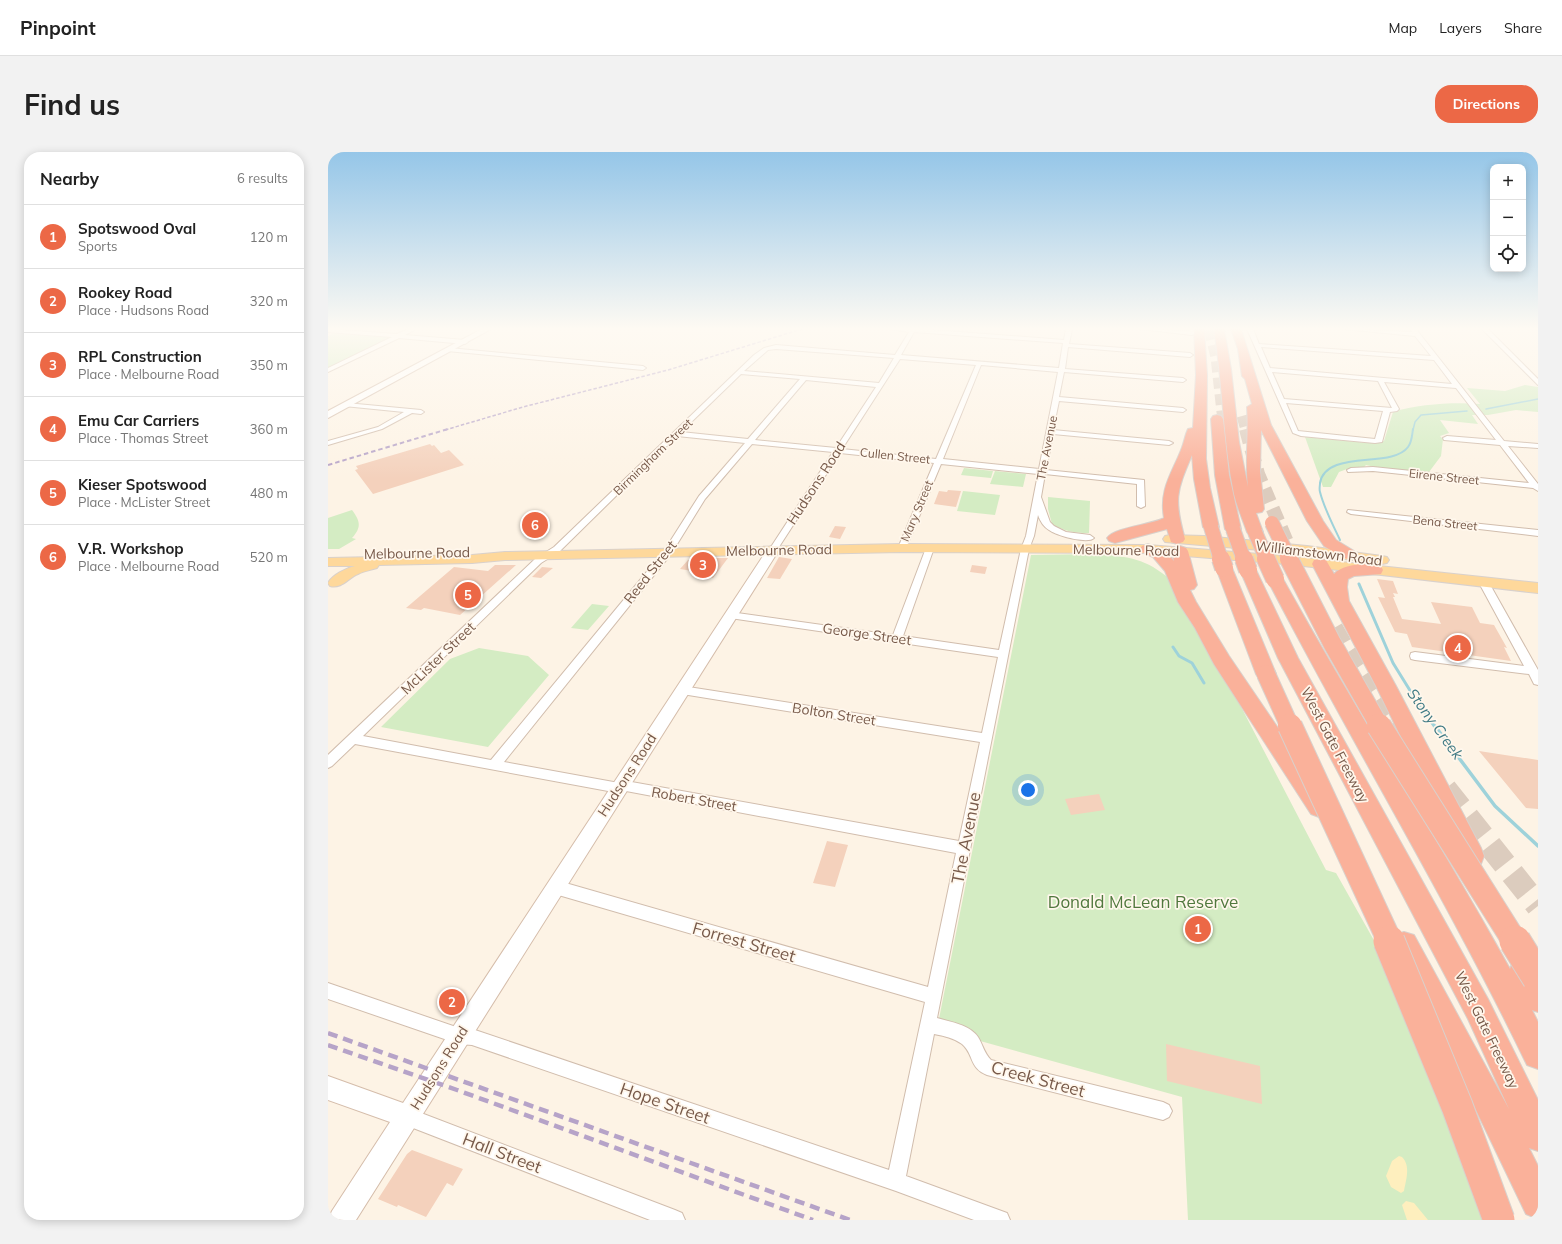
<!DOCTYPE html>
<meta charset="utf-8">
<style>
:root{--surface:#fff;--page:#f2f2f2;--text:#222;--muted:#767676;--line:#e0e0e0;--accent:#ec6846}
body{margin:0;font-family:Mulish,sans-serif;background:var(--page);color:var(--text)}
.controls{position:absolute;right:12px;top:12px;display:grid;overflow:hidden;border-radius:8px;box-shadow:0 2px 10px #0003}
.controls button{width:36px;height:36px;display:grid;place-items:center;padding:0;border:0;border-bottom:1px solid var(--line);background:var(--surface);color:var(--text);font:20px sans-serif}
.you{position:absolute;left:700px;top:638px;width:14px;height:14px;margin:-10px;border:3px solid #fff;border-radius:50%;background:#1a73e8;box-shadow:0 0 0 6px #1a73e833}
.badge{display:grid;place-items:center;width:26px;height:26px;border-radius:50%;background:var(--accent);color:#fff;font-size:13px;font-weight:700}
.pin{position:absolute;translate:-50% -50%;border:2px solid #fff;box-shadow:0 1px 4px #0006}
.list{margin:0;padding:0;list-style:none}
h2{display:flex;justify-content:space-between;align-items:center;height:52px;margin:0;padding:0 16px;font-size:17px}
h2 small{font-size:13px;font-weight:400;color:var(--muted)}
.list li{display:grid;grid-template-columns:26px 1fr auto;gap:12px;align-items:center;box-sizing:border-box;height:64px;padding:0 16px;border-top:1px solid var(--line)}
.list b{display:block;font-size:15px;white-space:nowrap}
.list p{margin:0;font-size:13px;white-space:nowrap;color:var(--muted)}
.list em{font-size:13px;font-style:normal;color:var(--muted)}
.icon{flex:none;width:22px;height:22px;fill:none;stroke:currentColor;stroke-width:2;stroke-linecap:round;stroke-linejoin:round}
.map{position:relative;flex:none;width:1210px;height:1068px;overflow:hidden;border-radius:16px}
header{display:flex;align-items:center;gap:24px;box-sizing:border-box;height:56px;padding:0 20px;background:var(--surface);border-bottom:1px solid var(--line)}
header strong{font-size:19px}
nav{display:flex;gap:22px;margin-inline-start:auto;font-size:14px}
.intro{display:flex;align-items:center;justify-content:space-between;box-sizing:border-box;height:96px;padding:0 24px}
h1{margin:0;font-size:28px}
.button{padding:10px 18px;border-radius:16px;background:var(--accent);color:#fff;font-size:14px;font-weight:700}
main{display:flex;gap:24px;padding:0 24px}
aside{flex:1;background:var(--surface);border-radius:16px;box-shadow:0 2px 10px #0003}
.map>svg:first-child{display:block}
.green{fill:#d4ecc3}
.sand{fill:#feefbe}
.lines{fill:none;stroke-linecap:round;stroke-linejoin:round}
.stream-far3{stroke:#9ed2da;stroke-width:1.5}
.stream-far2{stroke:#9ed2da;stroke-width:2}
.stream-far1{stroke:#9ed2da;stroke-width:3}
.stream{stroke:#9ed2da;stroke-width:3.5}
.building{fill:#f4d1bc}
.highway-tunnel-far3{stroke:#dcccbe;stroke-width:11;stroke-dasharray:11 5.5;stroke-linecap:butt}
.highway-tunnel-far2{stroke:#dcccbe;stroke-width:14;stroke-dasharray:14 7;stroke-linecap:butt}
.highway-tunnel-far1{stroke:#dcccbe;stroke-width:18;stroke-dasharray:18 10;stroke-linecap:butt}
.highway-tunnel{stroke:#dcccbe;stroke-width:24;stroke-dasharray:24 12;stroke-linecap:butt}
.street-casing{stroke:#d1bdad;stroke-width:2}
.secondary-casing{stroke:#d5bdab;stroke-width:2}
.primary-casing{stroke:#d9d1cc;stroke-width:2}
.highway-casing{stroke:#d9d1cc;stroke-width:2}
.street{fill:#fff;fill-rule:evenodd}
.secondary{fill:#fff;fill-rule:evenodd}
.primary{fill:#fed89b;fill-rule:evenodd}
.highway{fill:#fab19a;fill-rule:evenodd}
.rail-far2{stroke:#b6a3c8;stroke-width:1.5;stroke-dasharray:3.5 2;stroke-linecap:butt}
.rail-far1{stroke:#b6a3c8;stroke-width:2;stroke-dasharray:4.5 3;stroke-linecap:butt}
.rail{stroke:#b6a3c8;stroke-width:4.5;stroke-dasharray:10 6;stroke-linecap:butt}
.highway-bridge-far3-casing{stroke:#d9d1cc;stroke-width:16;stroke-linecap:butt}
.highway-bridge-far2-casing{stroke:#d9d1cc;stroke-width:20;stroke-linecap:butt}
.highway-bridge-far1-casing{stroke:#d9d1cc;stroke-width:26;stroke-linecap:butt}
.highway-bridge-casing{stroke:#d9d1cc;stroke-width:33;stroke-linecap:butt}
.highway-bridge-far3{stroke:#fab19a;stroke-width:14}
.highway-bridge-far2{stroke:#fab19a;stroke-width:18}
.highway-bridge-far1{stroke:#fab19a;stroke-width:24}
.highway-bridge{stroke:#fab19a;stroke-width:31}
.labels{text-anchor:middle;stroke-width:3.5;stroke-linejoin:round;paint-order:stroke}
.far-street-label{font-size:12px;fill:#775949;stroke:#fff7ec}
.street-label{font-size:14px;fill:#775949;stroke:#fff7ec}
.water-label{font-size:15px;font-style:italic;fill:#3f7a84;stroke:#fff7ec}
.near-street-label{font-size:17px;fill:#775949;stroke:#fff7ec}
.near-park-label{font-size:17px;fill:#50783d;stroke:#fff7ec}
</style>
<header>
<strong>Pinpoint</strong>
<nav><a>Map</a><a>Layers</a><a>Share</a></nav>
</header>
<div class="intro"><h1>Find us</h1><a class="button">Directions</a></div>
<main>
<aside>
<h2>Nearby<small>6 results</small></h2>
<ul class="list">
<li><span class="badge">1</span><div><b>Spotswood Oval</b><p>Sports</p></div><em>120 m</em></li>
<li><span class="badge">2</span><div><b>Rookey Road</b><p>Place · Hudsons Road</p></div><em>320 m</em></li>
<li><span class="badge">3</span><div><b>RPL Construction</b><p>Place · Melbourne Road</p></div><em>350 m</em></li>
<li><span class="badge">4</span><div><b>Emu Car Carriers</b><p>Place · Thomas Street</p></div><em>360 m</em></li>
<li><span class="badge">5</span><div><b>Kieser Spotswood</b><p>Place · McLister Street</p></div><em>480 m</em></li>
<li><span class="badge">6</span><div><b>V.R. Workshop</b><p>Place · Melbourne Road</p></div><em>520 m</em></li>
</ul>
</aside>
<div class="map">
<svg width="1210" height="1068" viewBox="0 0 1210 1068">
<rect width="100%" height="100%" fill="#fdf3e5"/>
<!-- green -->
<path class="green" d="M9,180L66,185L0,216V184Z
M1197,233L1210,235V260L1188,258L1160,263H1144L1150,272L1112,268L1121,281L1112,284L1115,287L1113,304L1101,320L1056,317L1038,313L1035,316L1019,317L1011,320L1003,335H995L977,285L1040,291L1056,289L1065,260C1091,252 1125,250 1152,252L1139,236L1177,239Z
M636,316L665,319L663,326L633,323Z
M667,319L698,322L695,335L662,332Z
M635,339L672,343L667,363L629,359Z
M720,345L762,349L761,381C746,381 736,379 724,372L720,357Z
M24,358C32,369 34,375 24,386L28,387L11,397H0V366Z
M770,402C802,405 817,406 843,428L898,526L998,718L1008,721L1074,838L1177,1068H860L854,945L609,877L703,403Z
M264,452L281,454L260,478L243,476Z
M151,496L200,504L221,523L160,595L53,575L122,507Z"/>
<!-- sand -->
<path class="sand" d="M1071,1004L1074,1005C1083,1014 1078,1028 1076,1039L1073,1041L1063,1035L1058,1024L1064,1009Z
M1078,1049L1086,1051L1100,1068H1079L1074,1053Z"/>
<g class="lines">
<!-- stream-far3 -->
<path class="stream-far3" d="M1158,257L1210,247
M1085,278L1087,270L1093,263L1139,259"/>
<!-- stream-far2 -->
<path class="stream-far2" d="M1012,388C1005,373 996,356 992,340C991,337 992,334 992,331C998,297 1064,317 1080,295C1084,290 1084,283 1085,277"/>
<!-- stream-far1 -->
<path class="stream-far1" d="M1031,432L1065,511L1091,553L1107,575
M845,495L851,504L864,511L876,531"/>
<!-- stream -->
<path class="stream" d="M1107,574L1167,654L1210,694"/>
</g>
<!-- building -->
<path class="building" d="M102,292L104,294L106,293L113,301L121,298L136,313L45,342L27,318L30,317L28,314Z
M620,338L633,339L628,355L606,352L611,339L619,340Z
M215,365L222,372L198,380L192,374Z
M507,374L518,375L512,387L501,385Z
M451,405L464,407L452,427L439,426Z
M387,406H400L385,426L375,425L377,421L352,417L360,408Z
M167,413H188L132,463L96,456L93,458L78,456L126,415L160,419Z
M644,413L659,415L657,422L642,420Z
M214,415L225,416L213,426L204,425Z
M1049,427L1065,429L1070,442L1065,441L1067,445H1065L1074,467L1113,472L1103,450L1144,455L1152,471L1166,473L1179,496L1176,495L1183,509L1084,495L1079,482L1067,480L1050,445L1057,446Z
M1151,599L1210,608V657L1198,656Z
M771,642L777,658L743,663L737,647Z
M499,689L520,693L507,735L485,731Z
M126,840L136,843L123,861L113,858Z
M838,892L932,914L934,952L839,929Z
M84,998L135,1017L125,1034L119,1031L98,1065L70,1053L69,1055L50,1047L79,1002Z"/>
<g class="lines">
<!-- highway-tunnel-far3 -->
<path class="highway-tunnel-far3" d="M881,177L888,205L894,260L899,278
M914,264L918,278"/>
<!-- highway-tunnel-far2 -->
<path class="highway-tunnel-far2" d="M898,277L903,296
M918,277L930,322L959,390"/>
<!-- highway-tunnel-far1 -->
<path class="highway-tunnel-far1" d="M1006,476L1015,492L1071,575
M1019,540L1043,575"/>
<!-- highway-tunnel -->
<path class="highway-tunnel" d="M1042,574L1055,593
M1070,574L1076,583
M1117,637L1210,754"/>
<!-- street casing -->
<g class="street-casing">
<path id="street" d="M0,177L69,182L80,177H88L77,183L137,188L140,190L137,192L71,186L0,220V216L64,185L0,180Z
M563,177H592L736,188L738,177H744L741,192L862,201L865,203L862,205L740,195L737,217L855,226L858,228L855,230L736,220L731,245L855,256L858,258L855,260L731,249L725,278L841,289L845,291L841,293L725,282L718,318L816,328L817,354L813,356L809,354V332L717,322L713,345L722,370L726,374L738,380L762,383L766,386C760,392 729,384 721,378C716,375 712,369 710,363L706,384L701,397L609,866C623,870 642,873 650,885C655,893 656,901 663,908L835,950L841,953L844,959L841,965L835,968L659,923C641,916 646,902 634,892C626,886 616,884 606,882L578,1024L679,1061L682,1068H646L568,1039L144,893L131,892L0,847V831L131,876L144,877L561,1018L597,850L227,742L222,740L220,735L222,730L227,728L600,835L628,701L298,639L291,641L27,592L4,614L0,616V603L207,407L226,395L426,203L436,196L448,193L567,203L581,180ZM586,180L735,191L731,216L573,203ZM448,197L566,206L551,231L416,219L440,198ZM572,207L648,213L608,307L514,297ZM653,213L730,220L711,317L615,307ZM413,222L472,227L420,287L353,280ZM478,228L548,235L508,296L427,288ZM349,284L417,291L371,344L336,399L163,608L35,584L213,411L232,399ZM424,292L505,300L441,398L445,401L449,398L512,301L606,311L570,396L574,399L578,396L613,312L710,322L698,384L693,397L671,498L575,484L606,396L602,393L598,396L565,483L402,460L397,463L402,466L670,505L654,581L354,534L350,535L348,538L350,541L354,542L652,590L631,689L298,629L291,631L176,610L343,402L377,347Z
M812,177L861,179V177H867V181L864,183Z
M919,177H925L931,192L1103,204L1087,184L1016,177L1085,180L1082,177H1088L1176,289L1210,292V296L1180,294L1210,332V339L1205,336L1045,319L1020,320L1019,318L1023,316L1045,315L1201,331L1172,293L1116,288L1115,286L1119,284L1168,288L1128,236L1056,230L1071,257L1069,259L1062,260L1054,290L1047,291L973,284L965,281ZM933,195L1106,208L1124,232L942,216ZM944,220L1050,229L1064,256L956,247ZM958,251L1055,259L1047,287L970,279Z
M1154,177H1160L1210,227V233Z
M121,196L315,214L318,216L315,218L119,199V197Z
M18,251L93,258L96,260L93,262L84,261L54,277L0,293V289L50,275L76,260L16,254V252Z
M1020,358L1210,378V384L1023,362L1019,360Z
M1155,426L1160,429L1210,518V533L1206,532L1201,522L1087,508L1083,507L1082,504L1083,501L1087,500L1196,514L1150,429Z
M80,956L347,1058L354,1061L357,1068H322L80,974L74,971L71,965L74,959Z"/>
</g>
<!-- secondary casing -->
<g class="secondary-casing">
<path id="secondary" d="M154,177H163L0,266V259Z
M445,394L449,395L451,398L28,1068H0L4,1059L62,970L0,948V924L75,951L439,398L441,395Z"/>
</g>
<!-- primary casing -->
<g class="primary-casing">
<path id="primary" d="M842,383L876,384L979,394L1054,404L1059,405L1061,408L1059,411L1054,412L979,402L837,390L835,387L837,384Z
M574,392L820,393L958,404L1210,431V441L958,412L820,401L574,400L177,408L144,411L51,413L49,416C43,418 36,419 30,422C20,426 14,437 2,434L0,431C4,423 18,416 27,414H0V406L144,403L177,400Z"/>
</g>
<!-- highway casing -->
<g class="highway-casing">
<path id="highway" d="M866,177H876L879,223L878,307L882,336L891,375L888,378L883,380L878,378L875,375L866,327L864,303C848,340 846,348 857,387L855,390L849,392L843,390L839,377L787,391L781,389L779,386C787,375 823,373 836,366C831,338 843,323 853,298C856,291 857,283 860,277L865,276L868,223Z
M886,177H896L903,217L911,290L920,335C917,308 921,282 919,255L924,252L917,227L914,224L910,197L903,177H913L943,273L995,369L1008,388L1026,399L1028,402L1026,405L1020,407L1014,405L996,394L979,369L933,278L932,319L936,357L934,360L928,361L935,380L933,383L927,385L921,383L919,380C915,368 909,355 906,342C895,288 895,232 886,177Z
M889,263L893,264L895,267L901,323L913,377L910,380L905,382L900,380L897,377L887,323L883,267L885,264Z
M820,392L837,399L846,409L844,399L846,396L852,394L858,396L860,399L869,433L866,437L862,438L868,450L901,504L999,648L1003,655L999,662L991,665L983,662L886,512L867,476L850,450L837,419L825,405L814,400L812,397L814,394Z
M992,407L998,408L1006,422C1016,411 1039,411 1053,414L1055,418L1053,422L1026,424L1020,427L1019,435L1021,449L1068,534L1153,696L1156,704L1153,712L1144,715L1135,712L1048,534L984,412L986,408Z
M896,411L902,412L904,416L948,522L945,527L938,529L931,527L928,522L888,416L890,412Z
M920,413L926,414L928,418L970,506L1160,847L1210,948V999L1201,996L1210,1014V1067L1198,1062L1149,960L1066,803L1062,793L1066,783L1076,780L1086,783L1181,957L1140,867L950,506L912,418L914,414Z
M947,422L953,423L955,427C1028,559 1109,685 1182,817L1186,807L1196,803L1206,807L1210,815V860L1204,858L1210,870V917L1199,913C1119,747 1023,590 939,427L941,423Z"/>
</g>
<!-- street -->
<use href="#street" class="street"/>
<!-- secondary -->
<use href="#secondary" class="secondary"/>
<!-- primary -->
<use href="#primary" class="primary"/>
<!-- highway -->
<use href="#highway" class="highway"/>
<!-- rail-far2 -->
<path class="rail-far2" d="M117,278L195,255L340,218L474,177"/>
<!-- rail-far1 -->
<path class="rail-far1" d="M0,313L120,277"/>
<!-- rail -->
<path class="rail" d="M0,881L522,1068
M0,893L129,938L485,1068"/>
<!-- highway-bridge-far3 casing -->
<g class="highway-bridge-far3-casing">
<path id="highway-bridge-far3" d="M944,371L962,408
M883,375L893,408
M905,377L916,408
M927,380L939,408"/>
</g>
<!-- highway-bridge-far2 casing -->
<g class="highway-bridge-far2-casing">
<path id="highway-bridge-far2" d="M893,407L896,416
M916,407L920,418
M938,407L947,427
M961,407L1004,491L1052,575
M938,522L962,575"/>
</g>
<!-- highway-bridge-far1 casing -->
<g class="highway-bridge-far1-casing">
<path id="highway-bridge-far1" d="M962,574L1062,790
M1051,574L1187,790"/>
</g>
<!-- highway-bridge casing -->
<g class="highway-bridge-casing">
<path id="highway-bridge" d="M1061,789L1129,954L1171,1068
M1187,789L1210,826"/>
</g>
<!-- highway-bridge-far3 -->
<use href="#highway-bridge-far3" class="highway-bridge-far3"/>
<!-- highway-bridge-far2 -->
<use href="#highway-bridge-far2" class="highway-bridge-far2"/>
<!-- highway-bridge-far1 -->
<use href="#highway-bridge-far1" class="highway-bridge-far1"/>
<!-- highway-bridge -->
<use href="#highway-bridge" class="highway-bridge"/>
</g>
<!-- sky -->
<linearGradient id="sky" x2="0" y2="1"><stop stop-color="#95c6e8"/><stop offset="0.54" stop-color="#fefaf3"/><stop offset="1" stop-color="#fefaf3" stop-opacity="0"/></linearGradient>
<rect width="1210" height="327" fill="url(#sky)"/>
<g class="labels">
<!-- far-street labels -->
<g class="far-street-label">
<text transform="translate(719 296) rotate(-79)" y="4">The Avenue</text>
<text transform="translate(567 304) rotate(6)" y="4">Cullen Street</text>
<text transform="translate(325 305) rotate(-44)" y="4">Birmingham Street</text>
<text transform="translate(1116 325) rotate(6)" y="4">Eirene Street</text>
<text transform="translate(589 359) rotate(-67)" y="4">Mary Street</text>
<text transform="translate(1117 371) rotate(6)" y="4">Bena Street</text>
</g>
<!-- street labels -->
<g class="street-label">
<text transform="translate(488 331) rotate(-57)" y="5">Hudsons Road</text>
<text transform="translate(451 398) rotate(-1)" y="5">Melbourne Road</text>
<text transform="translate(798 398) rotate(1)" y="5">Melbourne Road</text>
<text transform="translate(89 401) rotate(-1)" y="5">Melbourne Road</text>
<text transform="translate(991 401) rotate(7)" y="5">Williamstown Road</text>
<text transform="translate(322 420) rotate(-52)" y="5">Reed Street</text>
<text transform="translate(539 482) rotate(8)" y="5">George Street</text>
<text transform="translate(110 506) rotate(-44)" y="5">McLister Street</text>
<text transform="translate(506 562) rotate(9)" y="5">Bolton Street</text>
<text transform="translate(1007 593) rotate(62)" y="5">West Gate Freeway</text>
<text transform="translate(299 623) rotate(-57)" y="5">Hudsons Road</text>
<text transform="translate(366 647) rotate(10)" y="5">Robert Street</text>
<text transform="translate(1159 878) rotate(64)" y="5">West Gate Freeway</text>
<text transform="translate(111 916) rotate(-58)" y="5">Hudsons Road</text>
</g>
<!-- water labels -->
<g class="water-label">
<text transform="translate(1107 572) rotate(54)" y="5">Stony Creek</text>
</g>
<!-- near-street labels -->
<g class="near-street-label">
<text transform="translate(638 686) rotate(-79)" y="6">The Avenue</text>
<text transform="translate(416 790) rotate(16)" y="6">Forrest Street</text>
<text transform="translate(710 927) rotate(15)" y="6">Creek Street</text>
<text transform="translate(337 951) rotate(19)" y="6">Hope Street</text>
<text transform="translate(174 1001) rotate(21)" y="6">Hall Street</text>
</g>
<!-- near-park labels -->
<g class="near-park-label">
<text x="815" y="756">Donald McLean Reserve</text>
</g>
</g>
</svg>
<div class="controls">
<button>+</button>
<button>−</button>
<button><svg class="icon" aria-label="locate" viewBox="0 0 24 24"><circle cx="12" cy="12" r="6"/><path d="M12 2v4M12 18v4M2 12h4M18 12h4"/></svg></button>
</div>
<div class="you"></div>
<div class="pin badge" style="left:870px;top:777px">1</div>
<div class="pin badge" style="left:124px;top:850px">2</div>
<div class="pin badge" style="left:375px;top:413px">3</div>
<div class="pin badge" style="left:1130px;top:496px">4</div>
<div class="pin badge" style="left:140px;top:443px">5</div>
<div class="pin badge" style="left:207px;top:373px">6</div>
</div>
</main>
